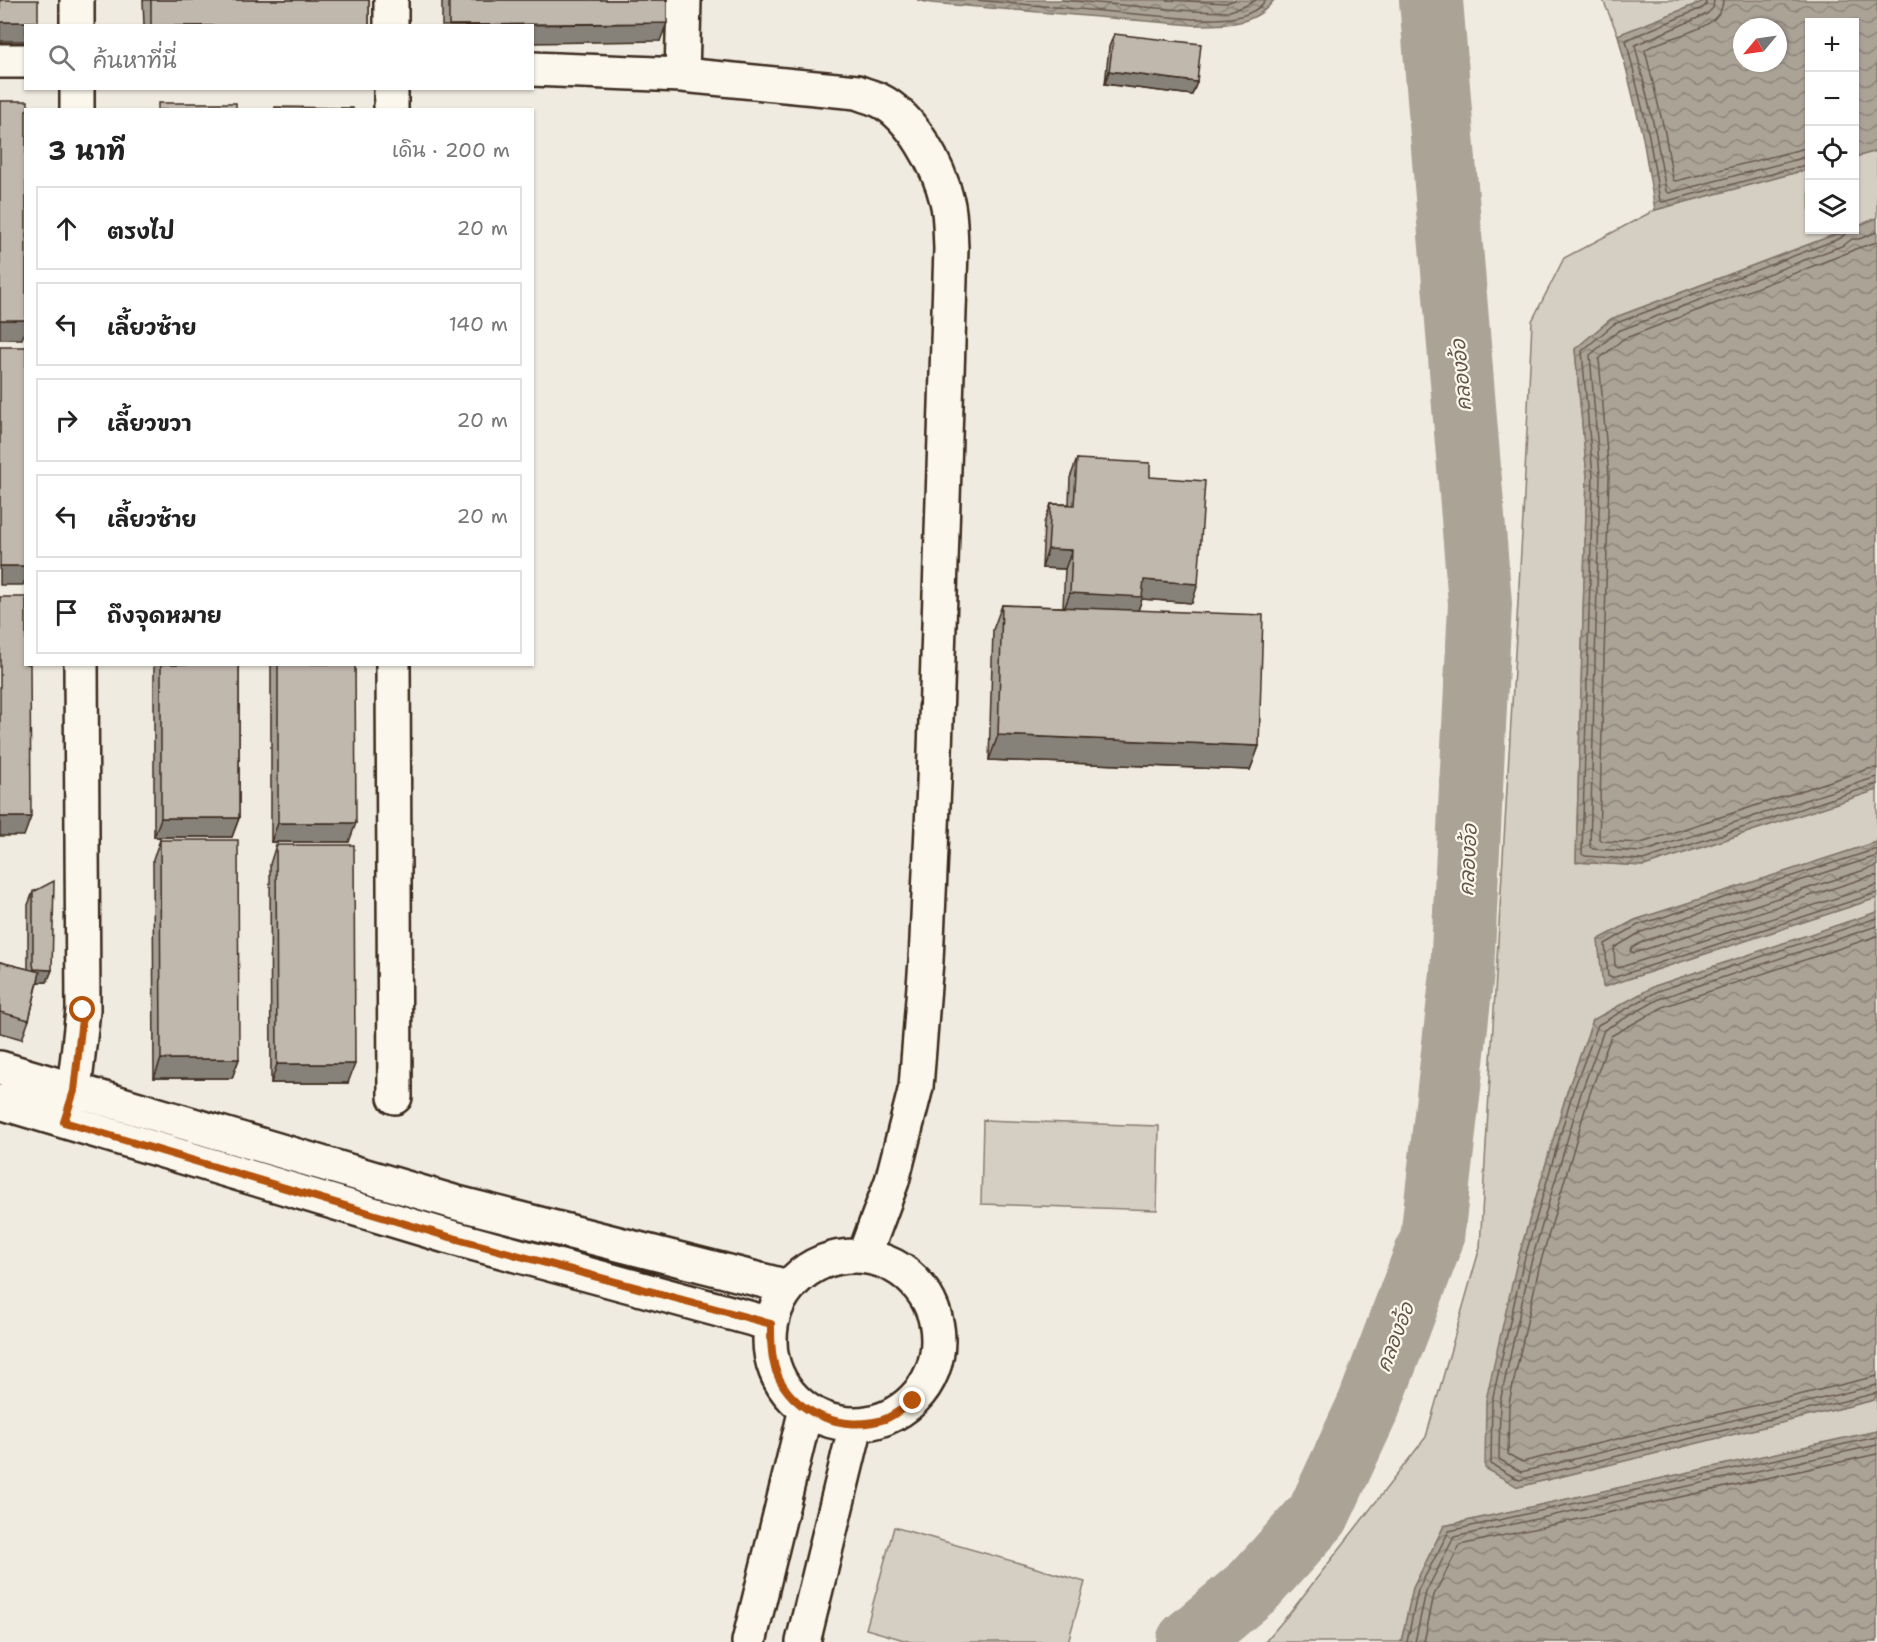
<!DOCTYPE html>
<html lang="th">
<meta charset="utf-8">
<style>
:root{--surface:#fff;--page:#f6f6f6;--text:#222;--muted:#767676;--line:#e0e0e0}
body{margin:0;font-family:"Shantell Sans","Playpen Sans Thai",sans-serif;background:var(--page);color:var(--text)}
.controls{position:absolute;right:18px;top:18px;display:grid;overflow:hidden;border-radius:0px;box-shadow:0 2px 4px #0004}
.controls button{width:54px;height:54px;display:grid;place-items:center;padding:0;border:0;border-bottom:2px solid var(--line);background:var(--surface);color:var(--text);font:30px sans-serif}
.compass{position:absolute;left:1733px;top:18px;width:54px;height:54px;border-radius:50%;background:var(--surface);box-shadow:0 2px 4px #0004;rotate:241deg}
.stop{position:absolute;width:18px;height:18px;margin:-14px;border:4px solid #b45309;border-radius:50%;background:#fff}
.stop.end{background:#b45309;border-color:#fff;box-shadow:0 2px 6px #0008}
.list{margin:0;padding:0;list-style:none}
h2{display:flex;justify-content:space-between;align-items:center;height:78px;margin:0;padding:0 24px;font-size:26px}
h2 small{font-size:20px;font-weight:400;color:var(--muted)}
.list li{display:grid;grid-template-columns:39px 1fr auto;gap:18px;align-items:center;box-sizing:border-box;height:84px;margin:0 12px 12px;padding:0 12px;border:2px solid var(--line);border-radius:0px}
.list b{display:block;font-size:22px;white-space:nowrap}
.list em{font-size:20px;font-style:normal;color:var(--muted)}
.icon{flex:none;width:33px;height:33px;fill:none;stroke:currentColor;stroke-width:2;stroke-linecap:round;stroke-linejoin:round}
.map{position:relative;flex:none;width:1877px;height:1642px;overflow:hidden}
.search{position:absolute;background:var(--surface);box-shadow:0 2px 4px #0004;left:24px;top:24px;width:510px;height:66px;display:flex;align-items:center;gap:15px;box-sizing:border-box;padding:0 21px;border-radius:0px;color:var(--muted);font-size:22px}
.panel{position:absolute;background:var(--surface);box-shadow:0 2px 4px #0004;left:24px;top:108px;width:510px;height:558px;border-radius:0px}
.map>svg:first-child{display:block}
.green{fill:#d5cec3;stroke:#887c70;stroke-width:1.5}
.water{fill:url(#water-waves);stroke:#7f7367;stroke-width:1.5;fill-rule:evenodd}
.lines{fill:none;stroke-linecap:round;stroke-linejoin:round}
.shore{stroke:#685a4e;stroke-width:1.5}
.river{stroke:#aca397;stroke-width:64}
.minor-casing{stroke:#3b2a1e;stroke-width:38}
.minor{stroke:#fbf7ec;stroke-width:33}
.wall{fill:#a59e95;stroke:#3b2a1e;stroke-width:1.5}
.shaded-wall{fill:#868179;stroke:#3b2a1e;stroke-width:1.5}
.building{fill:#c0b8ad;stroke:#3b2a1e;stroke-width:1.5}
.route{stroke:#b45309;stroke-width:8}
.labels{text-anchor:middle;stroke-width:4.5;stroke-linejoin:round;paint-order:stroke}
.water-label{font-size:20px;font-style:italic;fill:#635448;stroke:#fbf7ec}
</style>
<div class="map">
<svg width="1877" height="1642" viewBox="0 0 1877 1642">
<defs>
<pattern id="water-waves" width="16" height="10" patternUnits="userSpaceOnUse" patternTransform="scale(1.5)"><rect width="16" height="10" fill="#aca397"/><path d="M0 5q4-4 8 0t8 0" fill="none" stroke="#8d857b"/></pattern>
</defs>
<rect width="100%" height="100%" fill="#f0ebe0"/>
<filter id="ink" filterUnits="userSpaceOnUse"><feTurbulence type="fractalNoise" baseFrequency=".0167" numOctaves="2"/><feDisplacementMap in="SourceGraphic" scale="12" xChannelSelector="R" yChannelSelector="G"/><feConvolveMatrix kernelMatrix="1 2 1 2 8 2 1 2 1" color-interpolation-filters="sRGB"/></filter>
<g filter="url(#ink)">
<!-- green -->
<path class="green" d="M1603,0H1707L1618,35Z
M1877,151V218L1855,227V157Z
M1809,169L1810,230H1847L1611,319L1575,349L1587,476L1576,862L1644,866L1877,790V842L1635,920L1598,940L1604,987L1877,898V912L1655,986L1593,1020L1568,1089L1517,1262L1518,1487L1874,1400L1877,1393V1431L1444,1526L1413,1588L1401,1642H1265L1293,1609L1426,1437L1480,1247L1523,517L1532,321L1564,258L1655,210Z
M983,1120L1159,1126L1157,1210L981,1204Z
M894,1527L1085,1582L1068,1642H911L866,1629Z"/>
<!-- water -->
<path class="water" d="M917,0H1274C1254,27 1222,25 1193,25L931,3Z
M1707,0H1877V151L1855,157L1854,22H1810L1809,169L1655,210L1643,138L1618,35ZM1742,27H1778V63H1742Z
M1877,218V790L1644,866L1576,862L1587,476L1575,349L1611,319L1847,230H1854L1855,227Z
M1877,842V898L1603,987L1598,940L1635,920Z
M1877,912V1393L1874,1400L1518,1487L1485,1468L1486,1400L1517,1262L1568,1089L1593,1020L1655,986Z
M1877,1431V1642H1401L1413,1588L1444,1526Z"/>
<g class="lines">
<!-- shore -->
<path class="shore" d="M974,0L1193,19C1217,19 1250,22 1266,0
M1061,0L1193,11L1227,12L1245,6L1256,0
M1166,0L1226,3L1235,0
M1706,0V5L1702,8L1626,40L1649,136L1660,201L1663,202L1810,164
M1714,0L1713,8L1707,14L1635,45L1656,135L1666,191L1669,193L1810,156
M1723,0C1722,33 1667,34 1645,50L1665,133L1673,180L1676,181L1810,147
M1848,230L1841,238L1614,324L1582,351L1593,476L1582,854L1585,856L1643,860L1877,784
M1877,232L1859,239H1852L1844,245L1618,331L1590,355L1600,476L1590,847L1593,849L1642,852L1877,777
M1877,242L1855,249L1847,253L1623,339L1599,359L1609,476L1599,839L1602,841L1641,843L1868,769L1877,768
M1877,849L1638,925L1605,944L1608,976L1612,978L1877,893
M1877,856L1641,932L1614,948L1615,966L1618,968L1877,885
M1877,866L1644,941L1632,948L1630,951L1634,953L1868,877L1877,876
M1877,918L1658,991L1598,1025L1573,1091L1523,1264L1492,1401L1491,1464L1519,1480L1877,1393
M1877,926L1661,998L1604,1030L1581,1093L1530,1266L1500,1402L1499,1459L1521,1472L1877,1385
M1877,936L1665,1006L1611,1036L1589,1096L1539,1268L1509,1403L1508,1454L1522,1462L1877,1376
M1407,1642L1418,1590L1449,1531L1877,1437
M1415,1642L1426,1592L1454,1537L1877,1445
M1424,1642L1434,1595L1460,1545L1877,1454"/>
<!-- river -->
<path class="river" d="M1188,1642L1254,1586L1318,1515L1369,1405L1432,1238L1462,973L1480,604L1431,0"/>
<!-- minor casing -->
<g class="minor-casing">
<path id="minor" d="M391,0V26
M77,26V0
M0,61H26
M532,69L682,75L857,92C864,95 872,97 879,100C912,116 939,167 947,201C951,216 950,233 951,248L934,783L926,961L916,1087L892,1181L864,1256
M682,75L684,0
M77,88V110
M391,88V110
M393,664L395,1097
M0,1068L457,1203L788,1287
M0,1102L446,1236L771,1324
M67,1111L74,1091L83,1010L81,664
M770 1340a84 84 0 1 1 168 0a84 84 0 1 1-168 0Z
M749,1642L806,1409
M803,1642L856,1425"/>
</g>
<!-- minor -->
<use href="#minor" class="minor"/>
</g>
<!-- wall -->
<path class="wall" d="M143,0H369V25L144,26Z
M442,0H667L660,41L532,26H442Z
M1114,34L1197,82L1192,95L1105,84L1109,47Z
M1077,459L1150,477L1192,603L1142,599L1138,610L1259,746L1250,770L989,760L993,630L1002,605L1063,607L1065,569L1042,568L1044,523L1051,504H1069L1070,478Z
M154,664H239V818L232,837H154Z
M271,664H355L349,842H271Z
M160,840L239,1059L232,1078H154L153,859Z
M276,845L348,1083H271L270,864Z
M33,892L52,970L47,982H38L29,1020L22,1039L0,1033V962L28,969V905Z"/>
<!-- shaded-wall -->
<path class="shaded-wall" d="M0,22H38L37,26H26V41H0Z
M667,23L660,41L532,43V26H449Z
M1109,71L1197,82L1192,95L1105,84Z
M0,320H26V329L22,339H0Z
M1048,549L1072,550L1065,569L1042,568Z
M0,566H26V578L23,585H0Z
M1144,580L1198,584L1192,603L1142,599L1136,616L1063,612L1070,593Z
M998,735L1259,746L1250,770L989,760Z
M0,817H31L24,836H0Z
M161,818H239L232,837H154Z
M278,823H356L349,842H271Z
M34,969L52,970L47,982H30Z
M161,1059H239L232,1078H154Z
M277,1064H355L348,1083H271Z"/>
<!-- building -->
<path class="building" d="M0,0H38V22H0Z
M151,0H369V25L151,26Z
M449,0H667V23L449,25Z
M1114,34L1201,44L1197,82L1109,71Z
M0,101H28V110H26V320H0Z
M158,103H236V110H158Z
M275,107L353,108V110H275Z
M0,347H26V566H0Z
M1077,459L1150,463V477L1205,481L1198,584L1144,580L1142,597L1070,593L1072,550L1048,549L1051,504L1074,505Z
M0,597H26V664H30L31,817H0Z
M1002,605L1263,615L1259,746L998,735Z
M161,664H239V818H161Z
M278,664H355L356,823H278Z
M160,840H238L239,1059H161Z
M276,845H354L355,1064H277Z
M54,881L52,970L34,969L33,964V892Z
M0,962L40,972L29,1020L0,1012Z"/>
</g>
<g class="lines" filter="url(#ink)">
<!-- route -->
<path class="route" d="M83,1010L74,1091L64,1122L446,1236L771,1324C771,1340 771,1356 776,1371C792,1414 844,1433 885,1419C895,1415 904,1407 913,1401"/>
</g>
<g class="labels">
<!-- water labels -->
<g class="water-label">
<text transform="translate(1461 375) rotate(-95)" y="7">คลองอ้อ</text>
<text transform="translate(1468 860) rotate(-87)" y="7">คลองอ้อ</text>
<text transform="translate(1395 1337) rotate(-69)" y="7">คลองอ้อ</text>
</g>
</g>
</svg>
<div class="controls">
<button>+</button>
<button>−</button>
<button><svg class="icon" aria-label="locate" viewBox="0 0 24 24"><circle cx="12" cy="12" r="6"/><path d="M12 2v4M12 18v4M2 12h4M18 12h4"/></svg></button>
<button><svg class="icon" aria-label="layers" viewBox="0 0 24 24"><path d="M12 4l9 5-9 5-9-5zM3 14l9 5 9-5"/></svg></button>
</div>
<svg class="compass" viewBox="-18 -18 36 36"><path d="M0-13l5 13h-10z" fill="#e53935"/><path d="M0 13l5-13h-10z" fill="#767676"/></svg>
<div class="stop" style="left:83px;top:1010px"></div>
<div class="stop end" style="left:913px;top:1401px"></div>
<div class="search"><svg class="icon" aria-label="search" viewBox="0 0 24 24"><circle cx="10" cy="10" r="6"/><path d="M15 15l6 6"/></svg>ค้นหาที่นี่</div>
<section class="panel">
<h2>3 นาที<small>เดิน · 200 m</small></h2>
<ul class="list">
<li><svg class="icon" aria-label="ahead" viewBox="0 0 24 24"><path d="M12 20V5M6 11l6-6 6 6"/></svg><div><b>ตรงไป</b></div><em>20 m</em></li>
<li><svg class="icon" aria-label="left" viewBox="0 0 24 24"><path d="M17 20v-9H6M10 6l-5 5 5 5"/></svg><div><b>เลี้ยวซ้าย</b></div><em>140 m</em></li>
<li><svg class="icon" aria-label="right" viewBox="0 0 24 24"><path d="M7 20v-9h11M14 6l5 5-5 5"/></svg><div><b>เลี้ยวขวา</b></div><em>20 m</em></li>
<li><svg class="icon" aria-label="left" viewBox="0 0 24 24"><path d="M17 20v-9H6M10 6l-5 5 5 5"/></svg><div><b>เลี้ยวซ้าย</b></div><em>20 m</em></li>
<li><svg class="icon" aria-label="arrive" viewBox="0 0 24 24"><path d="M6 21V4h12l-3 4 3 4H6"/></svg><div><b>ถึงจุดหมาย</b></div></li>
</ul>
</section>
</div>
